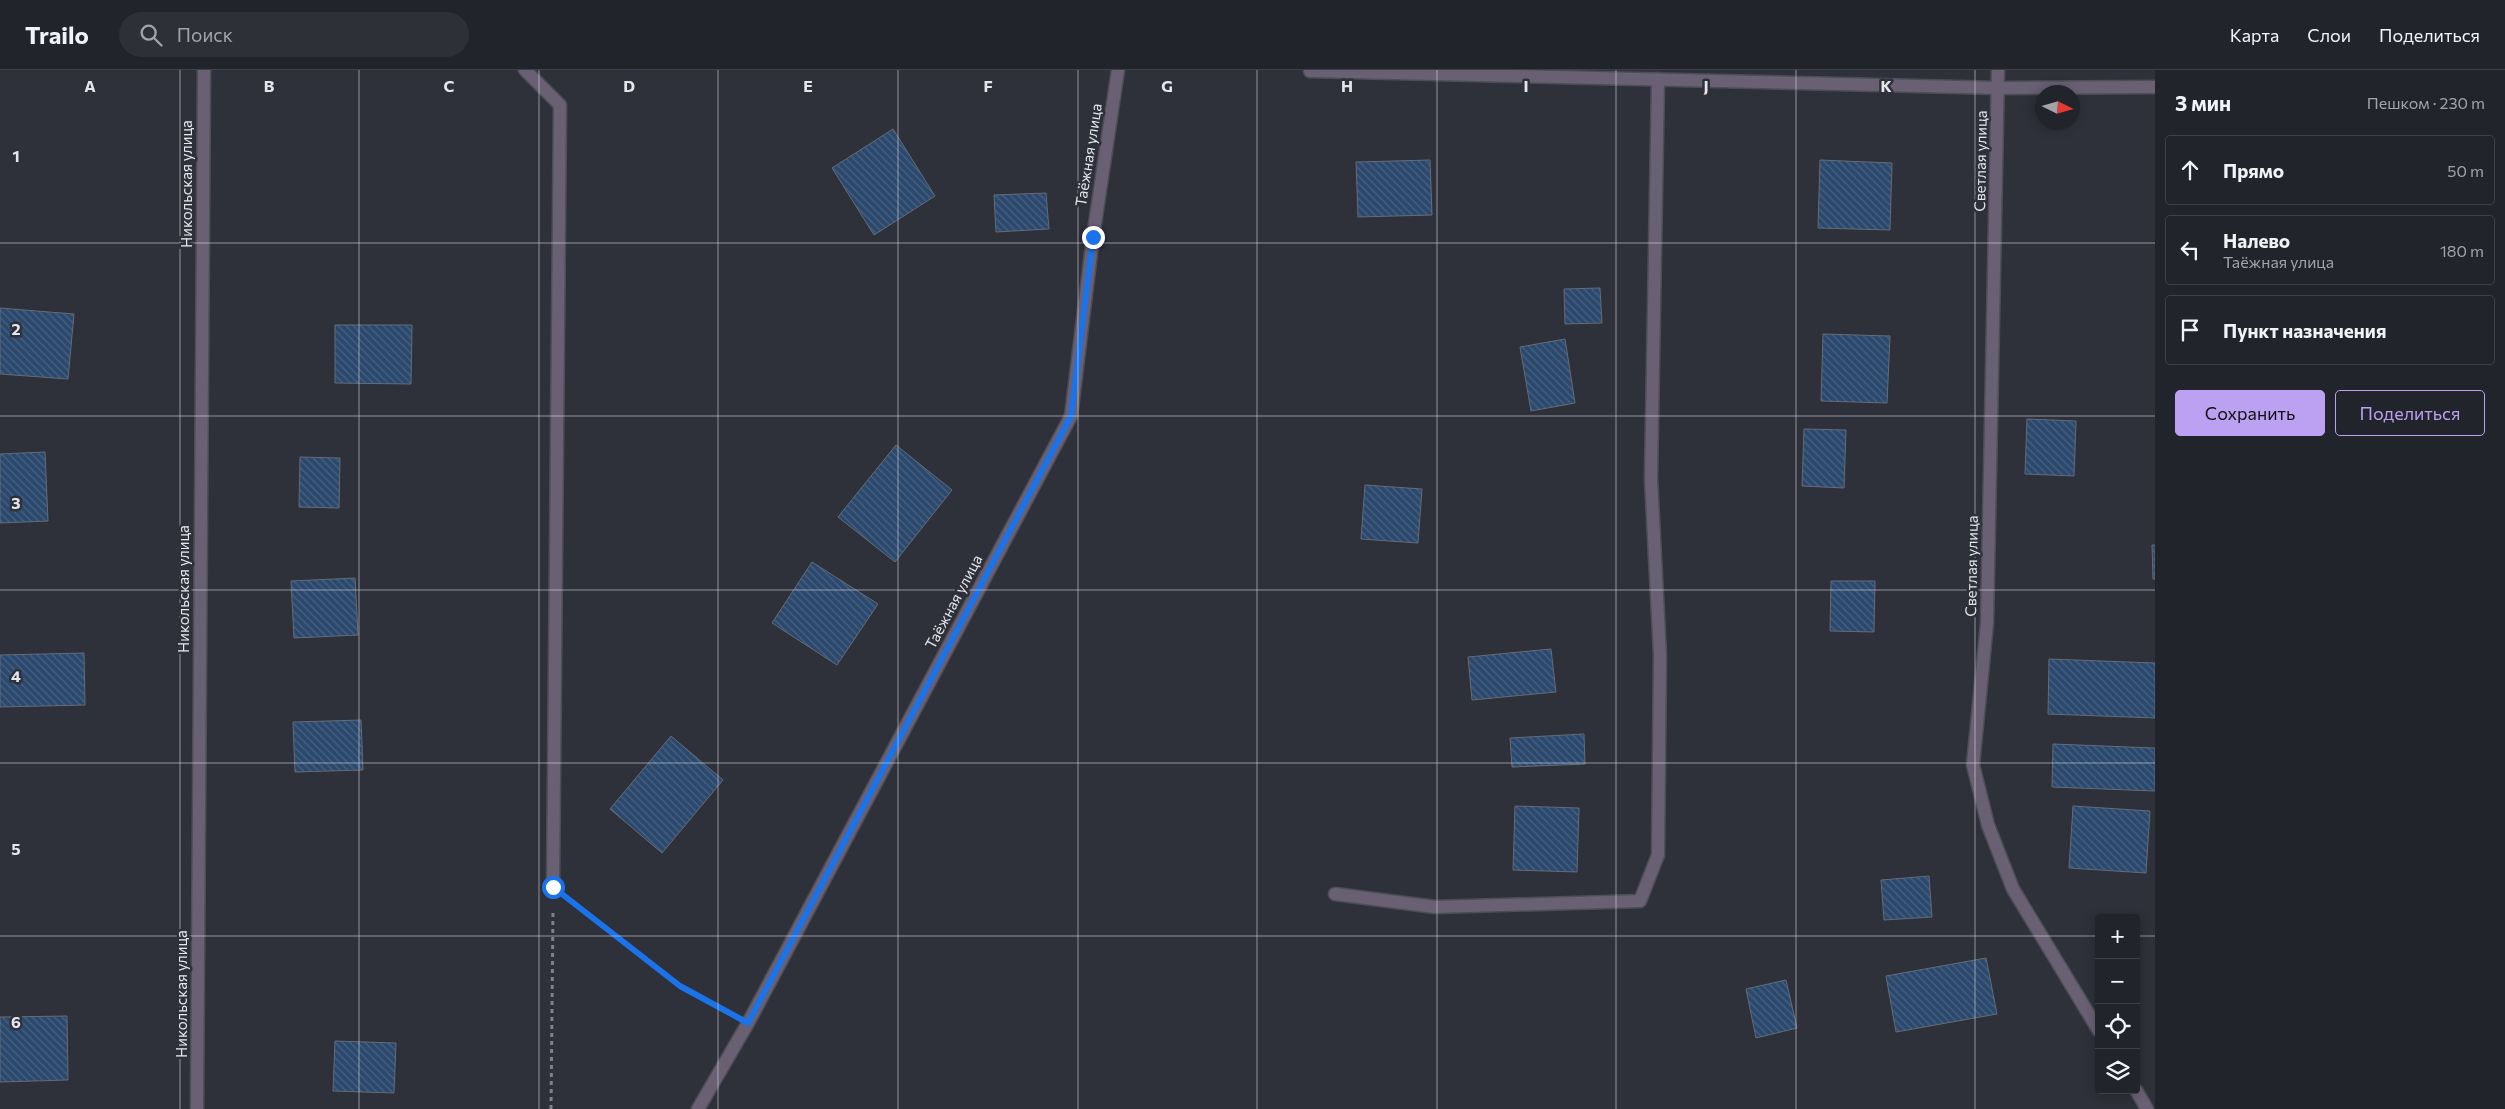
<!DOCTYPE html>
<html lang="ru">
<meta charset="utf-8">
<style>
:root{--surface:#22242c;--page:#2e3038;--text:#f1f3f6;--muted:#a2a4a9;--line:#3f4148;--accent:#bca0f2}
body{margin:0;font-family:Commissioner,sans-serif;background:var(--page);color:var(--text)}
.controls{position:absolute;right:15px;bottom:15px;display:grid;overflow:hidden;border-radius:5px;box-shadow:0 2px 12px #0003}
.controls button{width:45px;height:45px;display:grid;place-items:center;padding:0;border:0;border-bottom:1px solid var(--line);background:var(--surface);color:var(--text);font:25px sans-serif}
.compass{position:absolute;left:2035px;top:15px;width:45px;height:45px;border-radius:50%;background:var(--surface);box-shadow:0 2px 12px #0003;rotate:95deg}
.stop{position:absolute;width:15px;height:15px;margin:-11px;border:4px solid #1a73e8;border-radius:50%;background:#fff}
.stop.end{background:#1a73e8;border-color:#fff;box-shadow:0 1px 5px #0008}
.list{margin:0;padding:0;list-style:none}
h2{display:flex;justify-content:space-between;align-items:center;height:65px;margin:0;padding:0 20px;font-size:21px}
h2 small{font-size:16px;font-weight:400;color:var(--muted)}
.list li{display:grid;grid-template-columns:32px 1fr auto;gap:15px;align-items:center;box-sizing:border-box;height:70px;margin:0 10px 10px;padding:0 10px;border:1px solid var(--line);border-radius:5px}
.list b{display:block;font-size:19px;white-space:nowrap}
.list p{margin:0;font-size:16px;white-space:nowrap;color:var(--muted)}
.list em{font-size:16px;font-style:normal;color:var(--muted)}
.actions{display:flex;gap:10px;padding:15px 20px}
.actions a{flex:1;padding:11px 0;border:1px solid var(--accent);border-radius:5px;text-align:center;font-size:18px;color:var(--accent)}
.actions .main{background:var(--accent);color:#111}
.icon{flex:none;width:28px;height:28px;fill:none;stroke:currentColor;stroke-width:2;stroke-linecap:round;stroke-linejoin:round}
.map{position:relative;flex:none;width:2155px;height:1039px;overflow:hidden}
header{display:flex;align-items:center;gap:30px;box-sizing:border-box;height:70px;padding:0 25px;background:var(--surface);border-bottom:1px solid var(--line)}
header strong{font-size:24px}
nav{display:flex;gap:28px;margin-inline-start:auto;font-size:18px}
.search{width:350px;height:45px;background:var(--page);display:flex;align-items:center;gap:12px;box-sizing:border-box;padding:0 18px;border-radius:28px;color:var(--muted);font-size:19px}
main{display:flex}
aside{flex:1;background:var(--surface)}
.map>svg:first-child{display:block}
.building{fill:url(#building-back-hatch);stroke:#646c77}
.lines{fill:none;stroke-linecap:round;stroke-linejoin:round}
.service-casing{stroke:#4b4d57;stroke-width:15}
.minor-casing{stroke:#4b4d57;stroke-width:15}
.path{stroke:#7f8089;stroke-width:3;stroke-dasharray:4 4;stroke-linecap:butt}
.service{stroke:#696074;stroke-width:12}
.minor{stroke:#696074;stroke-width:12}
.route{stroke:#1a73e8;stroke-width:6}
.grid{fill:none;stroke:#e5e6ed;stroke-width:1;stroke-opacity:0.55}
.labels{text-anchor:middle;stroke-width:5;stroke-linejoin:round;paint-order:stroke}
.street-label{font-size:15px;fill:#e5e6ed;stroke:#2e303a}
.grid-label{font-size:16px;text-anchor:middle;font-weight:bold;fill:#e5e6ed;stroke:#2e303a;stroke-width:5;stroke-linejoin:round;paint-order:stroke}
</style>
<header>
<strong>Trailo</strong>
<div class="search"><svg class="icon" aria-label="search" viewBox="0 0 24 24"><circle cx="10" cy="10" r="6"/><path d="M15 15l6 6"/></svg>Поиск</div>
<nav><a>Карта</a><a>Слои</a><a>Поделиться</a></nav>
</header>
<main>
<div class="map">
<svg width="2155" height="1039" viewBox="0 0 2155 1039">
<defs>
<pattern id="building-back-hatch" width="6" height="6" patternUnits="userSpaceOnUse" patternTransform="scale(1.25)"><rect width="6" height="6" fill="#2b486d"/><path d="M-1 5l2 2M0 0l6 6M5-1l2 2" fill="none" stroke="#4a6282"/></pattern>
</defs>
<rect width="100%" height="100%" fill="#2e303a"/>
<!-- building -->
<path class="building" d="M893,59L935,126L874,165L832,98Z
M1430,90L1432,145L1358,147L1356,92Z
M1820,90L1892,93L1890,160L1818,158Z
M1046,123L1049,159L996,162L994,125Z
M1600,218L1602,253L1565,254L1564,219Z
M0,238L74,244L68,309L0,304Z
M335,255H412L411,314L335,313Z
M1823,264L1890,266L1887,333L1821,331Z
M1565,269L1575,333L1531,341L1520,277Z
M2027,349L2076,351L2074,406L2025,404Z
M1804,359L1846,360L1844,418L1802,416Z
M896,375L952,420L895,492L838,447Z
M45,382L48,451L0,453V384Z
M300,387L340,388L339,438L299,437Z
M1365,415L1422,419L1418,473L1361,469Z
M2152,475H2155V509H2153Z
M812,492L878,534L837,595L772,553Z
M355,508L358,565L294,568L291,511Z
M1831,511H1875L1874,562L1830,561Z
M1551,579L1556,622L1472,630L1468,587Z
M84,583L85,635L0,637V585Z
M2049,589L2155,593V648L2048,644Z
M361,650L363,700L295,702L293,652Z
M1584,664L1585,694L1512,697L1510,668Z
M671,666L723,710L662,783L610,739Z
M2053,674L2155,678V721L2052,717Z
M1515,736L1579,738L1577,802L1513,800Z
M2073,736L2150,741L2146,803L2069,798Z
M1929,806L1932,847L1884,850L1881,810Z
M1986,888L1997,944L1896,962L1886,906Z
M1786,910L1797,958L1756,968L1746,919Z
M67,946L68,1010L0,1012V947Z
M335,971L396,973L394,1023L333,1021Z"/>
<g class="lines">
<!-- service casing -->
<g class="service-casing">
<path id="service" d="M525,0L560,35L553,817
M1310,1L1999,18L2155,17
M1335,824L1435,837L1640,831L1658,785L1660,585L1651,409L1658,9"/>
</g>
<!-- minor casing -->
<g class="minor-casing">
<path id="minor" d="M1998,0L1987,553L1973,695L1988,755L2013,819L2099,961
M2136,1020L2147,1039
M197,1039L204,0
M698,1039L748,953L1071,346L1093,167L1118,0"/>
</g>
<!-- path -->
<path class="path" d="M571,831L680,916L729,942
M551,1039L553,840"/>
<!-- service -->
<use href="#service" class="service"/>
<!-- minor -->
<use href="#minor" class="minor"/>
</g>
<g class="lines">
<!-- route -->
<path class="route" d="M553,817L680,916L748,953L1071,346L1093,167"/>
</g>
<!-- grid -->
<path class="grid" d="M180,0V1039M359,0V1039M539,0V1039M718,0V1039M898,0V1039M1078,0V1039M1257,0V1039M1437,0V1039M1616,0V1039M1796,0V1039M1975,0V1039M0,173H2155M0,346H2155M0,520H2155M0,693H2155M0,866H2099M2136,866H2155"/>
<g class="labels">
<!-- street labels -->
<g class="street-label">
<text transform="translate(1089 85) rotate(-81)" y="5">Таёжная улица</text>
<text transform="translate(1981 91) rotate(-89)" y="5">Светлая улица</text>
<text transform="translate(187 114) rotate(-90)" y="5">Никольская улица</text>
<text transform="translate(1972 496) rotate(-89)" y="5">Светлая улица</text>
<text transform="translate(184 519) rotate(-90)" y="5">Никольская улица</text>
<text transform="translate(954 532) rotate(-62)" y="5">Таёжная улица</text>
<text transform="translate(182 924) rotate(-90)" y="5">Никольская улица</text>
</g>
</g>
<g class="grid-label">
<text x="90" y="22">A</text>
<text x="269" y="22">B</text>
<text x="449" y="22">C</text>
<text x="629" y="22">D</text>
<text x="808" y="22">E</text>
<text x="988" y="22">F</text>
<text x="1167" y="22">G</text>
<text x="1347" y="22">H</text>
<text x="1526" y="22">I</text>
<text x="1706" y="22">J</text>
<text x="1886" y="22">K</text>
<text x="16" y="92">1</text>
<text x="16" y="265">2</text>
<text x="16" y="439">3</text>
<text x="16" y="612">4</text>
<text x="16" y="785">5</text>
<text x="16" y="958">6</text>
</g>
</svg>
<div class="controls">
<button>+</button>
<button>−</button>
<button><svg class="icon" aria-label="locate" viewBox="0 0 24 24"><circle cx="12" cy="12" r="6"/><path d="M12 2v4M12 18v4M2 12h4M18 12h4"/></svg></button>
<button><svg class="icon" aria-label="layers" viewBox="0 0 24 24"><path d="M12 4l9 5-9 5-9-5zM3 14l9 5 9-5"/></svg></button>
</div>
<svg class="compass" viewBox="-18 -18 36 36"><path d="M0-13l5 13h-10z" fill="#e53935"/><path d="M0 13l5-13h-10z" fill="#a2a4a9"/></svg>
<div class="stop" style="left:553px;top:817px"></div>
<div class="stop end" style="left:1093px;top:167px"></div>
</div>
<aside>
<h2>3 мин<small>Пешком · 230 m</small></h2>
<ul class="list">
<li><svg class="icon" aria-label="ahead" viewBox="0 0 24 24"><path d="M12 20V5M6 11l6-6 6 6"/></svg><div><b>Прямо</b></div><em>50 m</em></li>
<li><svg class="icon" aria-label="left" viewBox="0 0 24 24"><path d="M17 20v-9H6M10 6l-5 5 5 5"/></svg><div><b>Налево</b><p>Таёжная улица</p></div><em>180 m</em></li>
<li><svg class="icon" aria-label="arrive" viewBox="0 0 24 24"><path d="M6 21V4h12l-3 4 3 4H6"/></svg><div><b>Пункт назначения</b></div></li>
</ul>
<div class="actions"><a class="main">Сохранить</a><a>Поделиться</a></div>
</aside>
</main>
